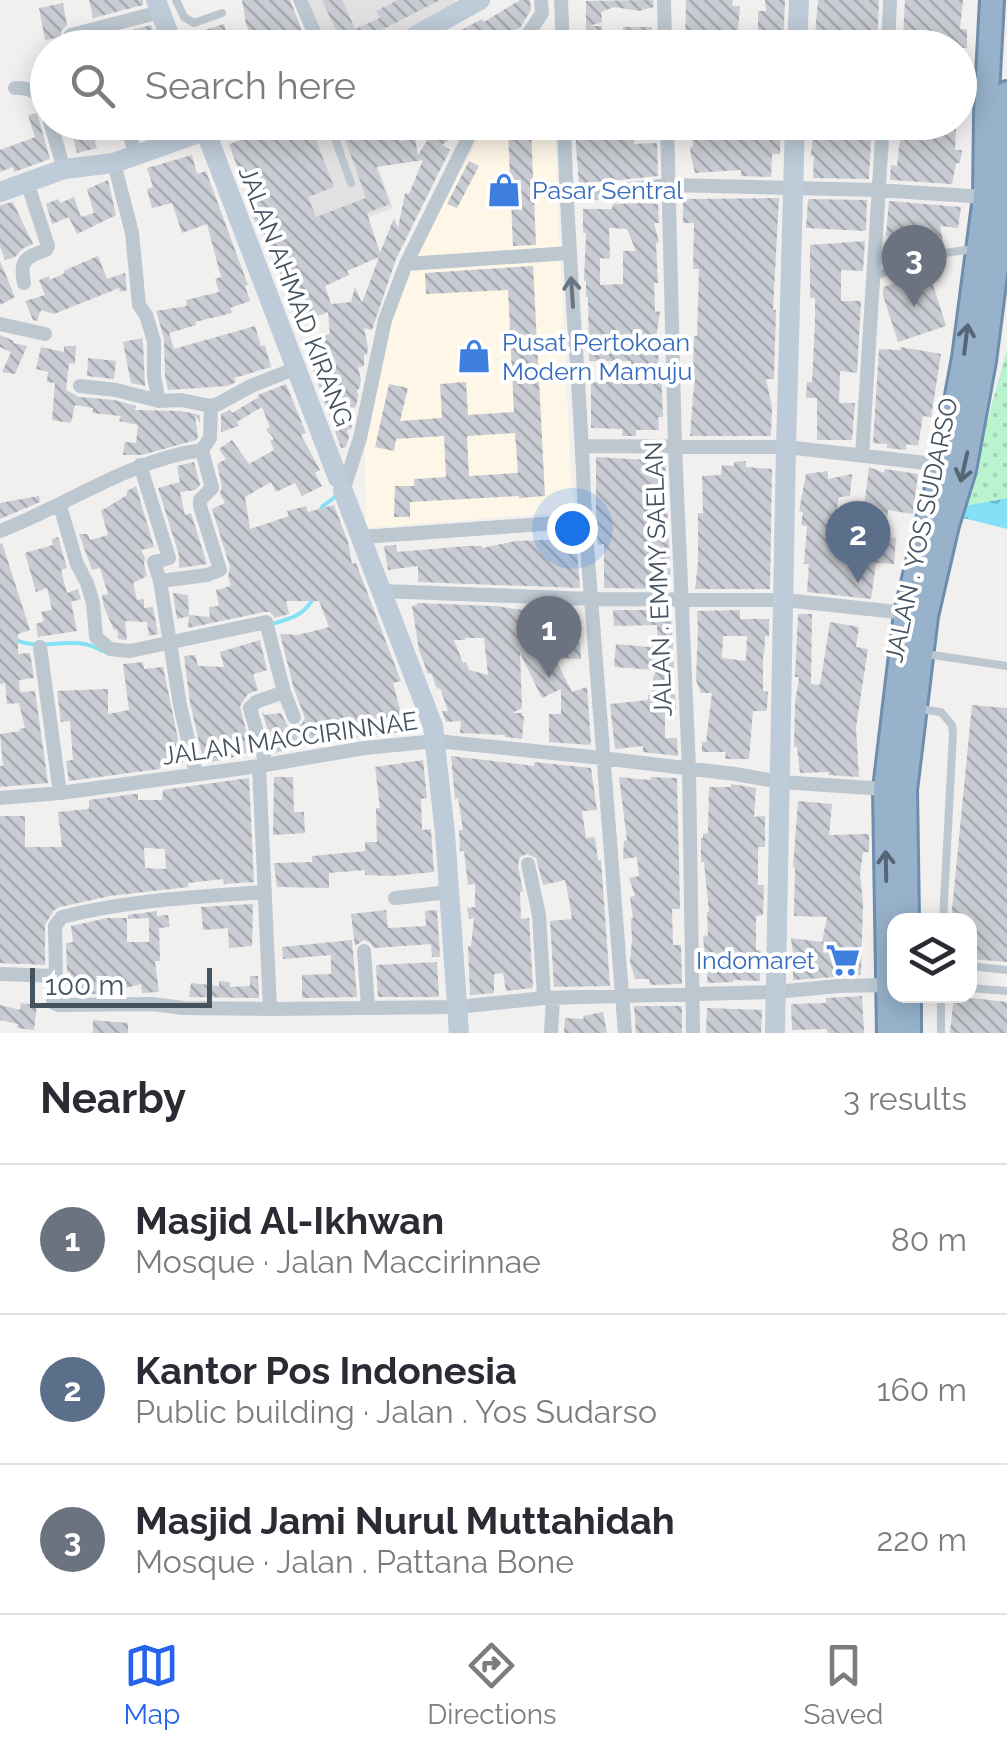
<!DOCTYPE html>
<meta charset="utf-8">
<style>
:root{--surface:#fff;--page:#f7f7f7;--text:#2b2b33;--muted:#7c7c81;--line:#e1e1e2;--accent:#2563eb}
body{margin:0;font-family:Raleway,sans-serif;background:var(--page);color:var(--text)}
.controls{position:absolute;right:30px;bottom:30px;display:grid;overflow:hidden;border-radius:20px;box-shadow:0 5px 25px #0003}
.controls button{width:90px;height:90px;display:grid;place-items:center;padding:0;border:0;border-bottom:2px solid var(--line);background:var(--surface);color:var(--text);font:50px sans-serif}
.scale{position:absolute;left:30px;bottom:25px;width:182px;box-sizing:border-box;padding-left:10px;border:5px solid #45535f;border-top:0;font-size:28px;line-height:35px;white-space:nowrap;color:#45535f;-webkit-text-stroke:8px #fff;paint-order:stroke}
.you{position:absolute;left:572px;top:528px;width:35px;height:35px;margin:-25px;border:8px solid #fff;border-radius:50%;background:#1a73e8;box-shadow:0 0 0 15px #1a73e833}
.badge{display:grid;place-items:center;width:65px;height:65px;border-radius:50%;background:var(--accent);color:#fff;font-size:32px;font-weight:700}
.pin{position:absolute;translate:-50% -82px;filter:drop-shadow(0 2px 5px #0008)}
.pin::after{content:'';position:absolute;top:52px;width:35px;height:30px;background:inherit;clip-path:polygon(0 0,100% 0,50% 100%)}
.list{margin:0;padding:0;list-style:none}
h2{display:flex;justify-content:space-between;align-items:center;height:130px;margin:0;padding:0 40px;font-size:42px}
h2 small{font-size:32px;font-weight:400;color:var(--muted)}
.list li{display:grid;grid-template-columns:65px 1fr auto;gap:30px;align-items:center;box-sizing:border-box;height:150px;padding:0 40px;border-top:2px solid var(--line)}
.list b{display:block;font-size:38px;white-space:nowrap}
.list p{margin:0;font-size:32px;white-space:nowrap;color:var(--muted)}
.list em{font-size:32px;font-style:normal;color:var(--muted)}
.icon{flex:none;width:55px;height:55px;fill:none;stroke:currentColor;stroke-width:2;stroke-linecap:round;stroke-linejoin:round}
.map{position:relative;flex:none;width:1007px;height:1033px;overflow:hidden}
.search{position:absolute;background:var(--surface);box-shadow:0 5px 25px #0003;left:30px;right:30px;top:30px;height:110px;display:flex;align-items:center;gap:25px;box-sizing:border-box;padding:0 35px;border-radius:55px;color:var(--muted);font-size:38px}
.sheet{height:580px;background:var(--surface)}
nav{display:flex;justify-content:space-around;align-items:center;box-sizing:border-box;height:140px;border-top:2px solid var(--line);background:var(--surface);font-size:28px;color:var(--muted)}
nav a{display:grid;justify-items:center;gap:5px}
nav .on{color:var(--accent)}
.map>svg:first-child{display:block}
.commercial{fill:#fef7e8}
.education{fill:#e3e0e1}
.green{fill:url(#green-dots)}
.water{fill:url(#water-ripples)}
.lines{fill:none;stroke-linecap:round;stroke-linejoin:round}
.stream{stroke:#83e0f5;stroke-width:4}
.building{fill:url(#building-back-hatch);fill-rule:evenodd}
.trunk-casing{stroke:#6d8eaf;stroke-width:28}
.service{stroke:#bcc7d0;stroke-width:8}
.minor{stroke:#bcc7d0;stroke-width:14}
.secondary{stroke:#becbd8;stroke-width:20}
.trunk{stroke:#97b2ca;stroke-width:22}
.oneway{stroke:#697681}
.oneway2{stroke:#556674}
.labels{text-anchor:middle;stroke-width:8;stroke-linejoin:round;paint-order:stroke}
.shop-label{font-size:25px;fill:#366cbe;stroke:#fff;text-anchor:start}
.street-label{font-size:25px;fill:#45535f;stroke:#fff}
</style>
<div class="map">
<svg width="1007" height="1033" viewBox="0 0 1007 1033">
<defs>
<pattern id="green-dots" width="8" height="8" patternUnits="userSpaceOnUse" patternTransform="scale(2.5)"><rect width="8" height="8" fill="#baf4cf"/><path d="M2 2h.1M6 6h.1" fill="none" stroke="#a1d3b4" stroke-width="1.8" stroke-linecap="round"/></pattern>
<pattern id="water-ripples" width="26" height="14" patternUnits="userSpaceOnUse" patternTransform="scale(2.5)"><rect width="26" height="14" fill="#83e0f5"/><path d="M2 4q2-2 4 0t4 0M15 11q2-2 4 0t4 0" fill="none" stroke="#6db8ca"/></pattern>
<pattern id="building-back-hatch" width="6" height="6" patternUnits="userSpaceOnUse" patternTransform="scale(2.5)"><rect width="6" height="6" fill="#c9ccd2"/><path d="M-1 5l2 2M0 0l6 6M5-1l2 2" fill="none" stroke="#a5a8ae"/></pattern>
</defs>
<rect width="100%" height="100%" fill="#f2efef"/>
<!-- commercial -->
<path class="commercial" d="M487,123H555L560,258L573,512L366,528L365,449L391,318L410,267Z"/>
<!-- education -->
<path class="education" d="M304,0H454L456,3L370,47L325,48Z
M285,123H362L393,208L311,238Z"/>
<!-- green -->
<path class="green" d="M1007,349V498L964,506Z"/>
<!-- water -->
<path class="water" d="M1007,498V529L963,518L964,506Z"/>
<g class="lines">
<!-- stream -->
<path class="stream" d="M319,512L323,506L338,495
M272,624C290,619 303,616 313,599
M14,639C42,653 74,633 102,651"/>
</g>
<!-- building -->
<path class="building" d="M89,0H143V5L93,18Z
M242,0H290L309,48H256L246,24Z
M322,0H342L355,29L380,18L376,11L398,0H440L372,35L375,41L361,48H331L326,34L336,30Z
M520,0H530L531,10L520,28L515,30L517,32L512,39L497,48H428L482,19L484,22Z
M653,0L654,7L639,11L614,7L601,12L602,22L589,26H602V37L622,36L623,27H652V48H578V37H586V1Z
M686,0H733L732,6H740L738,31L758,30V11H766L765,0H785L783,48H685Z
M818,0H879L877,48H832V36L815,35Z
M905,0H963L960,29H967V48H906L907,38H903Z
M63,3L67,25L61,31V37L45,40L39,8Z
M224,24L231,48H189L186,36Z
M151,25L159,48H81L80,44Z
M37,113L50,159L14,172L13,167L0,172V150L35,137L28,115Z
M69,122H116L118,133L94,139L97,148L77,153Z
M263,122H309L334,187L308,197L316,217L366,198L339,122H395L400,141L415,138L418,155L430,136L438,134L430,122H445L451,132L460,131L442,145L450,150L396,259L372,330L364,328L368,348L367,354L364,355V366L358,367L361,380L359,389L357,390L358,395L356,407L351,408L354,416L351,429L347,430L349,437L346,447L341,448L312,367L308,342L330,334L328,312L300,323L287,277L282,279L274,255L270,256L261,225L257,226L249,206L254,204L247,181L240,183L236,173L239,172L229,144L256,135L252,126ZM423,160L409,194L405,193L398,228L394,218L380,253L367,213L390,204L376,167ZM379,257L362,303L355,287L351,302L331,304L325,286L349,275L347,271Z
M580,122H635L634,144L657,143L658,176L579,184L576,146V134H580Z
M748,122H781L780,154H772L771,177L741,176V170L695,173L691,156L690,147L693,146L692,125L725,124V133H747Z
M854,122H872L869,179L813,178L814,156H811L813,131L852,135Z
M898,122L956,127L955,150H962L960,163H956L952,184L890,180L891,165L897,166L900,139H898Z
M531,130L536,245L513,246L508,131Z
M192,155L197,174L206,171L248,285L245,286L250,301L230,308L232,313L195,322L196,325L169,333L174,349L255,326L261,346L265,345L271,367L234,378L236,382L228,386L168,390L165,376L164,338L156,311L187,306L186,300L219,292L215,279L221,277L207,224L182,233L172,203L152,208L147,189L153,187L147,168Z
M469,161L479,166L457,208L447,204Z
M108,180L116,215L77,234L69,217L52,224L46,204L58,199L60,203L74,197L81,217L94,213L87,189Z
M779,198L773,310H776L774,379H766L772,407L771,436H690L694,383H690V370H693L694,336H697L699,269H693L694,223H683V199Z
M808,199L867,200L866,231L806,228Z
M889,201L961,207L958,228L940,226L944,246L928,248L897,259L893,237L886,236Z
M13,202L33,244L22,249L15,257L5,260L0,246V205Z
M642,203L658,204L659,223H654L659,242L656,243L658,283H654L655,312L660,311L656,338H659L658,370H661L663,417H658L659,430H636V436H622L623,429L591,428V382H631V361H589L588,297H586V281H584L586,233H583V209H612L613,204ZM609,228L627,229L636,251H623V284L600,285V258L610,259Z
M865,241L863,271L841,270V301H861L857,373L840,371L839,403H855L852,440H817V398H806L807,382H812L815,321V298H810V245Z
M98,256L107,279L125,273L127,290L120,292L119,288L54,314L41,310L37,321L33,320L25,301L45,295L39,280L49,276L50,280L65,273L63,271Z
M0,261L15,297L0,305Z
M533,266L545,496L519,498V496L410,502V517H394L395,486H414V479L446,477L444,436L396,439L394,451L375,447L389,384L408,388L400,421L442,418L440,384L466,382L468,415L514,412L508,290L426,294L425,273ZM515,433L518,473L469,476L467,436Z
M929,272L946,326L898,342L883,295V287Z
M0,335L14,341L13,343L27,346L15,374L2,372L11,352L0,347Z
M142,338L143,343L145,386L131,383L123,342Z
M64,346H76L75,364L69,363L66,390L79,397L114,400L136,406L135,410L180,411L200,415V423L195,416L198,437L196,440L142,455H123L125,442L136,443L138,425L119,421L121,416L92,413L93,408L75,405L71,423L52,420L55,383L47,382L48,372L36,369L41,347L64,352Z
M900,347L941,354L931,417L923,416L918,446L906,444V450L887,448V444L873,443L879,349L901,350Z
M88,358L116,361L114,379L87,376Z
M286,384L306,433L301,435L320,470L315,473L322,486L302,496L295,483L276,492L271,482L245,497L250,529L289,516L287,511L306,506L308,512L334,505L348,542L352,564L356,563L401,681L393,683L402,717L405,716L409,732L369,735L339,742L338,738L274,753L262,711L264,715L281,713L287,725L292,727L302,724L305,718L294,689L280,634L298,635L329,627L319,601H286L289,614L275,618L270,612H264L188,628L189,615L210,617L209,607L219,606L216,590L231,586L228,577L230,567L212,509L225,503L220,494L222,486L217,464L226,459L219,449L232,440L249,464L274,450L270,441L274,439L266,429L270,427L262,407L237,422L239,426L221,432V414L230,410L232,413L259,397L258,395Z
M596,457L665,461L671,589L604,588V544L598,545L596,513Z
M746,461V467L772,469L770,589H695L698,563V513H703L702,476L721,475L722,465L734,466V462Z
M194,462L200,485L195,490L180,492L185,515L191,513L207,564L179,568V555L158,488L180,482L177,466Z
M869,467L884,473L885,469L918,474L913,514L888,510L885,537L896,538L894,564L876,563L871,599L807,592L809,564H804L807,526L801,525L803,512L799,511L806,474L828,471V479L852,474L850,496L839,497L833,531L834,536L860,539Z
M136,486L154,547L141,550L145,558L144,564L147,576L133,583L137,600L144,599V608L153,607L158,634L149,636L147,622L125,621L127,640L118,639L117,629L114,630L104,607L102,595L108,594L100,568L92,570L79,534H88L90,540L108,535L101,511L127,495V491Z
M39,496L40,502L0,519V503Z
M58,537L67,568L61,570L67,593L78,589L81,599L71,602L77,631L38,637L36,624L44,621L41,612L52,610L47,588L36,592L25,553L53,545L52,539Z
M576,539L580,588L418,582V566L388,570L384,546L396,545L397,552L468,546H482V548L516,541Z
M2,543L30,630L18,634V654L30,653L34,678L19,680L20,692L35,691L48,783L0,787V766H3L0,734L20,731L19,729L25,728L19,703L7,704L5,683L0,684V544Z
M173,593L188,595L189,616L177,619Z
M417,603L495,606L542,613V617L553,618L575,626L553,628V640L580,642L581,659L555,658L572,692L587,687L591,745L549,742V714H561V689L542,698L520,653L522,708L512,713H522V716H524L522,739L505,737V735L460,733L461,721L446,722L442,711H448L440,688L437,689L431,673L428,674L419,650L412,606L417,605ZM465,638H484L488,675L469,670L466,662L463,663L454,640H465Z
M613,610H671L674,669L665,670L664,694H675L676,712H665V738H677L678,756L643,752V746L615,749L610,704L648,700V695H652V681L656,670L614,667L616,644L658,648L657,625L614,626Z
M740,610V619H769V636H765L764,655H763V691L768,692L767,708L766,711H753L749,759H725L726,752H702V742H706L712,693H701L696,680L698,629L697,611ZM723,636H747L746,661L722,658Z
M798,614H812L811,684L820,685L830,622L859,627L856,647L868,649L856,727L859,777L828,775L829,772L800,773L797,747H794L795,703L799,677H795Z
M260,640L267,670L253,674L258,690L248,694L240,706L251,751L228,759L204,763L190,703L184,656L195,655L198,666L224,667L220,652Z
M143,662L144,669L152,668L153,670V668L163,667L183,763L176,765L174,757L159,769L69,781L66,761L73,760L70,721L61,722L57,691L108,689V714L129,710L123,664Z
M972,705L1007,708V962L970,959V920H951Z
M451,756L534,766V762L591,768L597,810L582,811L586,838L595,837L598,861L601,860L610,986L554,987L550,921L572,919L569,899L565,880L543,885L536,858L527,854L520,857L518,865L523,892H520L521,919L529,918L533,988L506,991L503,973L494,974V993L470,995L468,946H471L474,918L469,919L467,908L475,907V884L468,885L464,851H460L459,830H463L458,798L455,799Z
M423,760L427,798L421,799L422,830L431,829L434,872L391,876L365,875V870L329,873V888L277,887L274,863L312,862V856L365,851V842H377L376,808H380L375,767Z
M274,777H293L294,812H304L305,833L273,835Z
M619,777L650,780L651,777L677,778L680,909H672L673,945H681L682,984L650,985L649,979H635L630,962L632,940L631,919L633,918L630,897L635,896L629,878L639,876L637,857L623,859L624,841L627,840Z
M249,778L254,882L224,884L223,879L188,883V887L110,896L60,907L54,910L45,925V965L0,963V816H25V847H62L58,812L89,809V800L134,794H138V800H162L163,790ZM144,848L165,849L166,869L145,868Z
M731,784L756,788L754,817L765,816V847H758V885H764L763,915L756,916V950L761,951L760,981L733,980V982L707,983L708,957H705L703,936L708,935L707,912H709L704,862H701V838H703V834L708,833L709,787H731Z
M798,801L832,804L829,835L869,834V852H863L860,874L863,903L861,975L793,980V968H795L791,938L822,942L827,917L794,916L795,868L793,867Z
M253,904L252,946L229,948L228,928L203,930L201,907Z
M386,910L388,928L426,926L425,911L437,910L440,957H432L431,944L374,948L369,942L364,940L355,946L351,914Z
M157,911V916L168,915L170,927L159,928L160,961H155L159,992L142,993L141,984L103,994H71L70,972H67L66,943L73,942L71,926L107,918H127V942H149V918L128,919V915Z
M352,940L357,997L302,998V975L331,974V955L283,959L282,947Z
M437,962L439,997H378L376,965Z
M250,976H258L259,998L189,997L191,983L219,986V981L230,982V987L250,986Z
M862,996L864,1033H827V1029L792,1030L791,1004L826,1003V998Z
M954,996L1007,1002V1033H950Z
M21,1003L37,1005L34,1030L17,1028L18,1024L0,1020V1005L20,1010Z
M634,1006H682V1033H636Z
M707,1008L762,1010L761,1033H706Z
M603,1012L607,1033H564L565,1018L584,1019L583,1016Z
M93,1020L128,1023V1033H93Z"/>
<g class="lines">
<!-- trunk casing -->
<g class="trunk-casing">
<path id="trunk" d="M907,921L905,790L926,616L947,525L964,470L984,361L1005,198L1007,93
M909,996V1033
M889,1033L885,789L906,613L928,520L944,465L964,358L985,197L986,113L992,0"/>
</g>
<!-- service -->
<path class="service" d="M176,0L184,17L194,23L222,13
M329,122L351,183
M873,277L930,255L974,249
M926,654L1007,666
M919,709L941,712L952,725L953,733L943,921
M970,966L1007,970
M970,988L1007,991
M941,1033V996"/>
<!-- minor -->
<path class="minor" d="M300,0L321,48
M561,0L563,48
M664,0L665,48
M71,35L160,12
M519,48L542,13L541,0
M888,48L890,0
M15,88C32,87 44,95 48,111
M50,122L64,169
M126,122L136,156
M564,122C567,255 581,388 585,521L625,1033
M667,122L675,447L689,769L693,1033
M114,163L132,233L139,305L146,315L154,341V377L159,401
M566,196L669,185L877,190L985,197
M406,264L570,253
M24,283C19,260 26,257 46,250L48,246L27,182
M0,324L45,334
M80,386L116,390L159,401L181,400L211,406
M583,446L786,447L944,465
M862,456L883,122
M140,465L169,558L154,562L160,581L180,705L196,774
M343,491L360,438L385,320L406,264L476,122
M60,506L77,564L87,583L93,603L96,637L110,649L130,651L266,622L284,692L256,702L250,708L266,765
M0,531C68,505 129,460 202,450L210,438L211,406L218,404L251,386L297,368
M362,537L585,521
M160,581L207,575L220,570L200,506V500L212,488L202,450
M382,591L592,599L785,600L906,613
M40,647L60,793
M284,692L294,717
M259,766L270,1009
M0,798L60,793L259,766L365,748L436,741L602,758L735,774L781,782L885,789
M528,864L539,915L544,998
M395,898L449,892
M364,951L368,1006
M0,974L56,976L53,1000L54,1003L59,1005L152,1004L183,1008L270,1009L458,1007L544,998L776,992L838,986L889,985
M56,976L55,926L62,917C128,900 196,897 265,892
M551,1033L553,998"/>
<!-- secondary -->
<path class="secondary" d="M156,0L174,48
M393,48L480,0
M797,48L799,0
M202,122L338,478
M0,192L64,169L114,163L229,122
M343,491L433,726L445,833L459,1033
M775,1033L786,447L795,122"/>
<!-- trunk -->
<use href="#trunk" class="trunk"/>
</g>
<!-- one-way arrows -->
<defs><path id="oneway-shaft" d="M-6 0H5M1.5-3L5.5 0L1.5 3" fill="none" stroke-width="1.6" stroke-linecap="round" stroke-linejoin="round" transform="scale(2.5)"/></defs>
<use class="oneway" href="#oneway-shaft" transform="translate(572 292) rotate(-94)"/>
<g class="oneway2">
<use href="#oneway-shaft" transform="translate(966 339) rotate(-83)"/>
<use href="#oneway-shaft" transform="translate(964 467) rotate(103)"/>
<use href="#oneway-shaft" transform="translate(886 866) rotate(-91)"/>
</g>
<!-- icons -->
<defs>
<g id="shop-bare" transform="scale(2.7)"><path d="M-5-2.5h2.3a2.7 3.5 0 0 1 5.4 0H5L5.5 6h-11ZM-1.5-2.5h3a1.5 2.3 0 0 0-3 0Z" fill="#3f7fe0" stroke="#fff" stroke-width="2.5" paint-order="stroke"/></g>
<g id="supermarket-bare" transform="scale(2.7)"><path d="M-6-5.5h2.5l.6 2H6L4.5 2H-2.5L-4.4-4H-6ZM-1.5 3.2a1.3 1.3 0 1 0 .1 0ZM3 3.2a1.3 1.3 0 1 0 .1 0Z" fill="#3f7fe0" stroke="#fff" stroke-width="2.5" paint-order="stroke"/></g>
</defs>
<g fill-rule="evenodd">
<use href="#shop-bare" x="504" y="190"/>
<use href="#shop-bare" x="474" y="356"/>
<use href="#supermarket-bare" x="843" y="960"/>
</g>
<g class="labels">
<!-- shop labels -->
<g class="shop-label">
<text x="532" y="199">Pasar Sentral</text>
<text x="502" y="351">Pusat Pertokoan<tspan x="502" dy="29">Modern Mamuju</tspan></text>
<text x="815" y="969" text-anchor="end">Indomaret</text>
</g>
<!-- street labels -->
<g class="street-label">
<text transform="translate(296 296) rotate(69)" y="9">JALAN AHMAD KIRANG</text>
<text transform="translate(921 530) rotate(-78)" y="9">JALAN . YOS SUDARSO</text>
<text transform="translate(658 579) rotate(-92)" y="9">JALAN . EMMY SAELAN</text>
<text transform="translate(290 738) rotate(-8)" y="9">JALAN MACCIRINNAE</text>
</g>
</g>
</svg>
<div class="controls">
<button><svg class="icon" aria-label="layers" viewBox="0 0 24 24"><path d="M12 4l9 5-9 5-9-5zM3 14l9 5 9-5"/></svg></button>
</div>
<div class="scale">100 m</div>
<div class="you"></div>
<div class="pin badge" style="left:549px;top:678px;background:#6b7280">1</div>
<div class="pin badge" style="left:858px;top:583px;background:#5c6f8a">2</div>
<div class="pin badge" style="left:914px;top:307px;background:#6b7280">3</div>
<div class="search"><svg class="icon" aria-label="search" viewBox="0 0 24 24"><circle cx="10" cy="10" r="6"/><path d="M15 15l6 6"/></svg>Search here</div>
</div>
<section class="sheet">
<h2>Nearby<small>3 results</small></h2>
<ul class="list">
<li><span class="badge" style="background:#6b7280">1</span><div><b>Masjid Al-Ikhwan</b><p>Mosque · Jalan Maccirinnae</p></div><em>80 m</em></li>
<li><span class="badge" style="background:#5c6f8a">2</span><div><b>Kantor Pos Indonesia</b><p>Public building · Jalan . Yos Sudarso</p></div><em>160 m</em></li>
<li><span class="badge" style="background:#6b7280">3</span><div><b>Masjid Jami Nurul Muttahidah</b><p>Mosque · Jalan . Pattana Bone</p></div><em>220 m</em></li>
</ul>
</section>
<nav>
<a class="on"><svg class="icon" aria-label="map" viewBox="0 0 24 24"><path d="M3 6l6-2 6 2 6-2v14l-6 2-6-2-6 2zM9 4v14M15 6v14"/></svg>Map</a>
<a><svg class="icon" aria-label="directions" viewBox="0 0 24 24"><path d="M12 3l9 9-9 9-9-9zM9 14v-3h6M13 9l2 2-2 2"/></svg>Directions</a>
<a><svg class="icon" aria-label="saved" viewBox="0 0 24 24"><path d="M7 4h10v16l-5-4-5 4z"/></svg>Saved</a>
</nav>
